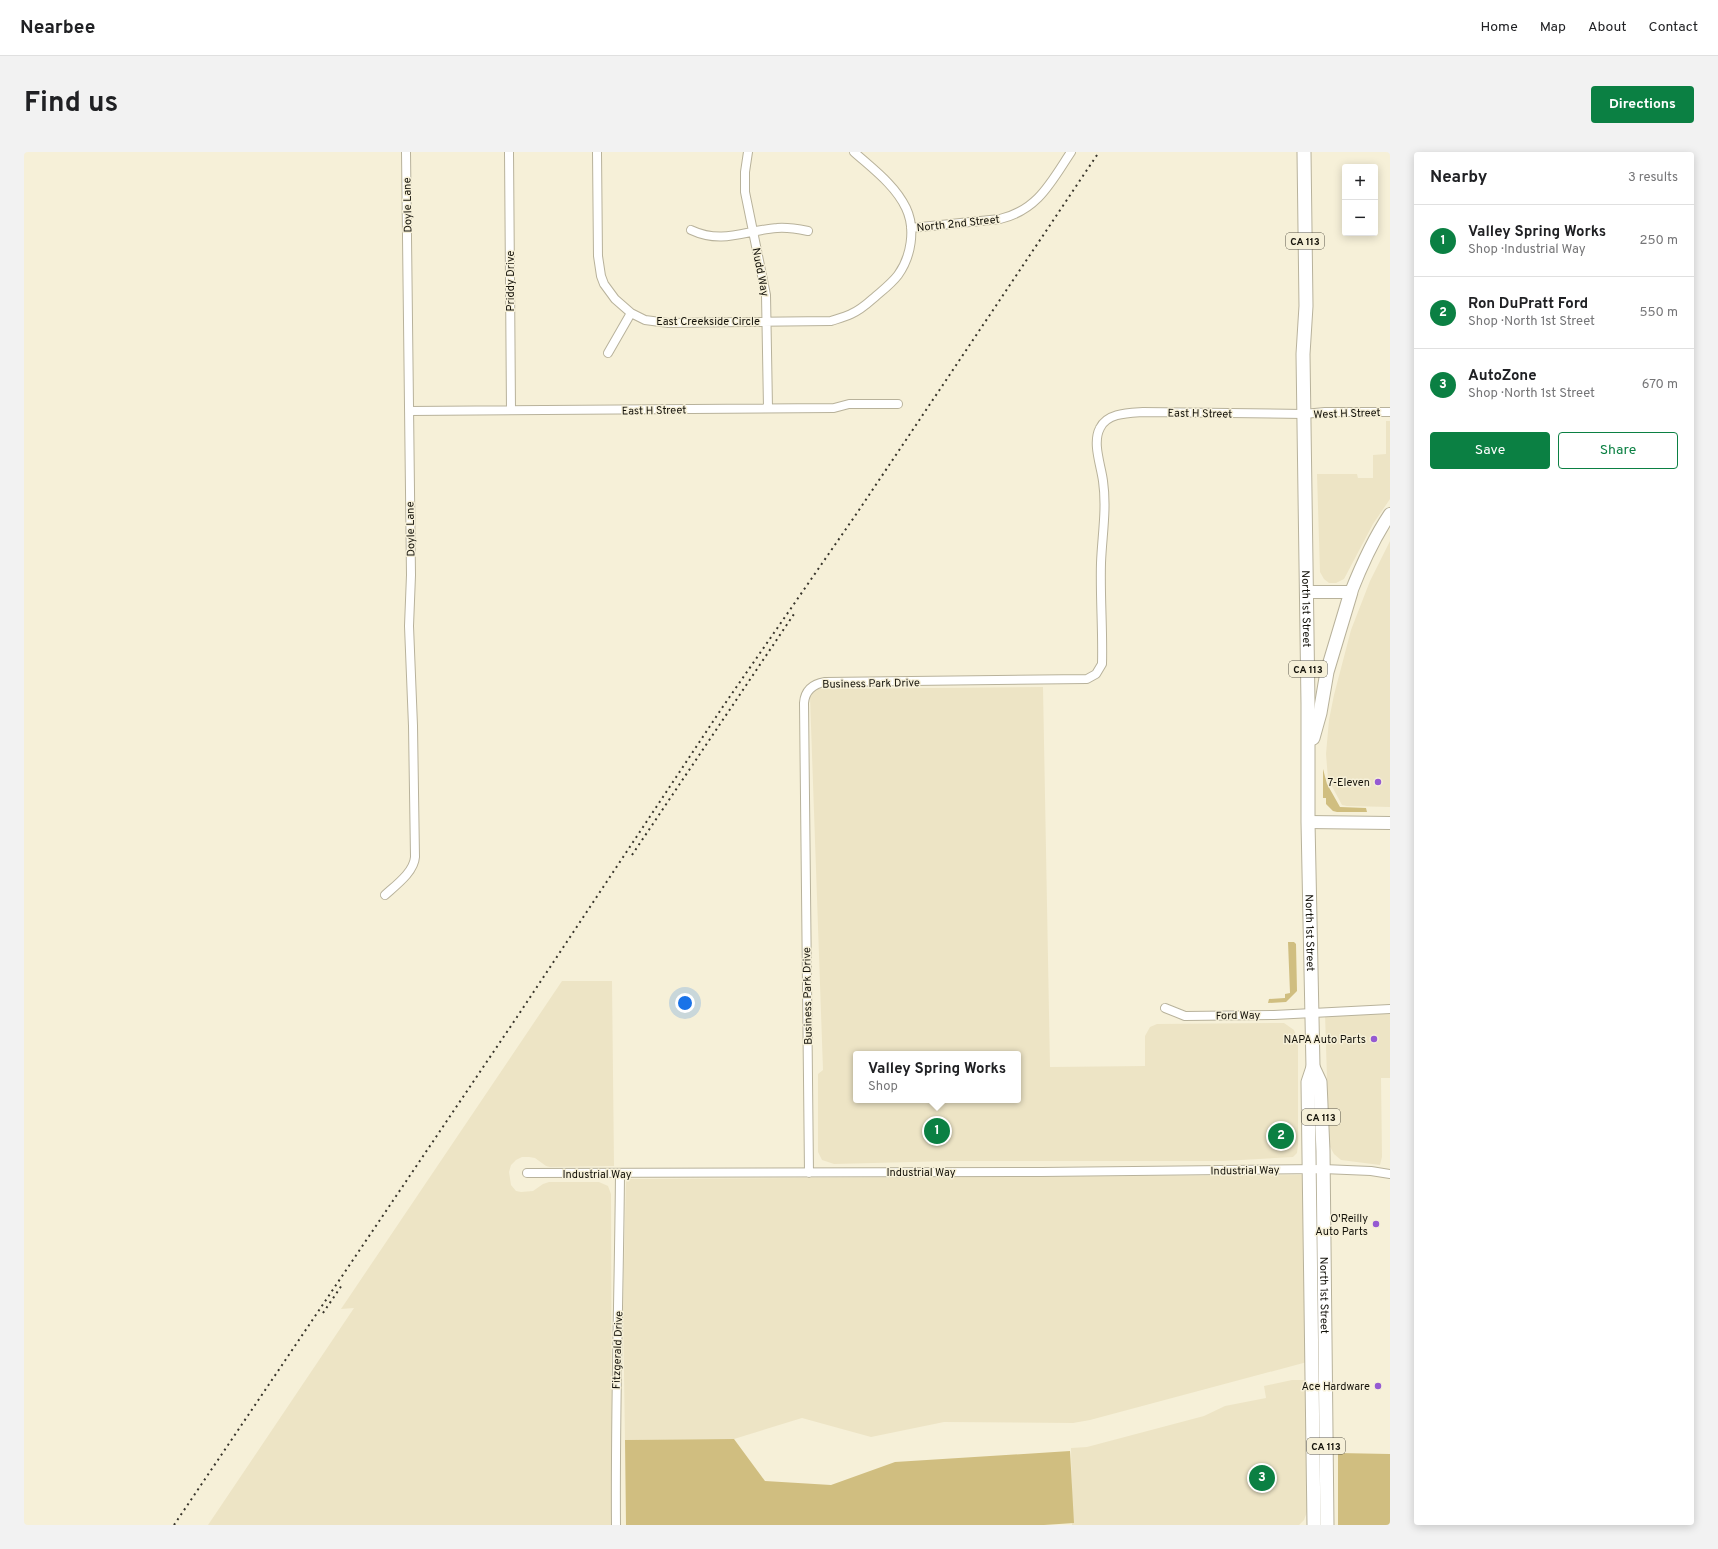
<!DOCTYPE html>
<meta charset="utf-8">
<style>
:root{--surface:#fff;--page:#f2f2f2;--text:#202124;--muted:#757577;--line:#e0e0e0;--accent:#0b8043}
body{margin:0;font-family:Overpass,sans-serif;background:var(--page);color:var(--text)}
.controls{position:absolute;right:12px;top:12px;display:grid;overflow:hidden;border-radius:4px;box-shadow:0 2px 10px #0003}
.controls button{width:36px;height:36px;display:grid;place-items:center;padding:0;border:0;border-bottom:1px solid var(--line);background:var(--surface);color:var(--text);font:20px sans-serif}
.you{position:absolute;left:661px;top:851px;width:14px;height:14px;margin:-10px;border:3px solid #fff;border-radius:50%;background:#1a73e8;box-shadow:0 0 0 6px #1a73e833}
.badge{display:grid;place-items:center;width:26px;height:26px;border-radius:50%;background:var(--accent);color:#fff;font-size:13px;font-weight:700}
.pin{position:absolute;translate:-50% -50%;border:2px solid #fff;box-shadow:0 1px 4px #0006}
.popup{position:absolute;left:829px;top:899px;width:168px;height:52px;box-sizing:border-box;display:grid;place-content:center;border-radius:4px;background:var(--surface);filter:drop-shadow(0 1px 3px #0005);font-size:13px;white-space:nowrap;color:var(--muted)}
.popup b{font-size:15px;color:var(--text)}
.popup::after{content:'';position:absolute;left:50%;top:100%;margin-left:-8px;border:8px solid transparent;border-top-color:var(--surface)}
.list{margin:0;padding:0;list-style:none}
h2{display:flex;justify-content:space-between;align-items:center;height:52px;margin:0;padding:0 16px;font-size:17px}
h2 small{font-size:13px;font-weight:400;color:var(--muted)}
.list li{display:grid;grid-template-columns:26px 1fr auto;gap:12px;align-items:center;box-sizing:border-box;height:72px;padding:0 16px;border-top:1px solid var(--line)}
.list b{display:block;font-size:15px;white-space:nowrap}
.list p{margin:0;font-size:13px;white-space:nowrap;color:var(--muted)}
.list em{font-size:13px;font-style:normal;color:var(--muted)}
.actions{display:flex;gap:8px;padding:12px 16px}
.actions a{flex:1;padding:9px 0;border:1px solid var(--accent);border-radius:4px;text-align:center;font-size:14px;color:var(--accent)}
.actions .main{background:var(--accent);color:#fff}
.map{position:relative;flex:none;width:1366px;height:1373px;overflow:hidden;border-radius:4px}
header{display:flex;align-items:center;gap:24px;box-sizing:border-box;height:56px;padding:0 20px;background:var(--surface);border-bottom:1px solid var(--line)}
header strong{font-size:19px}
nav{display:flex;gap:22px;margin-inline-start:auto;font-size:14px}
.intro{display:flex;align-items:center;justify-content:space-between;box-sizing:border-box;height:96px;padding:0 24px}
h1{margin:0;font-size:28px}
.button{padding:10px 18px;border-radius:4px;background:var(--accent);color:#fff;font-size:14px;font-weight:700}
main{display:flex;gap:24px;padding:0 24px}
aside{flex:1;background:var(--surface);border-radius:4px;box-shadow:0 2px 10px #0003}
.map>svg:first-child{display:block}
.built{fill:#ede4c5;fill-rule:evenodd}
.green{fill:#d0be80}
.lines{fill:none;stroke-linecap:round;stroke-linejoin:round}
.street-casing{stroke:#b8b29b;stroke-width:10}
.secondary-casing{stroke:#b8b29b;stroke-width:14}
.primary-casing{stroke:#b8b29b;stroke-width:15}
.street{stroke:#fff;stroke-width:8}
.secondary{stroke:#fff;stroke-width:12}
.primary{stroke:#fff;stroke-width:13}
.rail{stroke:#38352b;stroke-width:2;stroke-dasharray:2 4;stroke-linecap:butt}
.poi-dot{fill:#955ad2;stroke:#f6f0d8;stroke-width:1.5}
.labels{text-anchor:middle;stroke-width:3;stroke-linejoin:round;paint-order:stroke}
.shield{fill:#f6f0d8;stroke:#585548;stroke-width:1}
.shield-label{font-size:10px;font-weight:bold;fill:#14120a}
.street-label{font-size:11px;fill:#14120a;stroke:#f6f0d8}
.poi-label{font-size:11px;fill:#14120a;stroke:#f6f0d8;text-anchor:end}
</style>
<header>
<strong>Nearbee</strong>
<nav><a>Home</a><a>Map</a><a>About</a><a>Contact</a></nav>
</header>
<div class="intro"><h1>Find us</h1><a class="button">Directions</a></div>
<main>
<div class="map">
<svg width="1366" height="1373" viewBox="0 0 1366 1373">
<rect width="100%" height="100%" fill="#f6f0d8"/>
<!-- built -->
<path class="built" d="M1362,269H1366V347L1349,372L1320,427L1312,431H1305L1300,427L1296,420L1293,322H1333L1334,326H1349V303L1362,302Z
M1366,389V655L1323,654L1318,653L1304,627L1302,602L1305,568L1310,543L1327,478L1346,429Z
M1019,535L1026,915L1121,914V884L1126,875L1133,872L1260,871L1270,878L1274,890V993L1273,1001L1269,1005L1199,1009H927L810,1012L798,1008L794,1000V922L799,918L786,545L792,537ZM832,902H994V948H832Z
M538,829H588L590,1014L526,1015L522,1014L511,1006L505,1005H498L492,1008L487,1013L485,1020L487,1033L492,1039L497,1040L509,1039L519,1032L525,1030H575L584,1034L587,1042L588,1373H184L330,1156L317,1157Z
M1366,860V926H1357L1358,1005L1356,1013L1317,1008L1310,1002L1305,993L1301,861Z
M1279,1023L1283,1210L1066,1268L1049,1271L920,1270L847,1285L778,1266L710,1287L601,1288L599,1157L602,1027Z
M1268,1228H1282L1283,1360L1280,1368L1275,1373H1048L1047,1296L1063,1295L1180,1264L1201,1254L1242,1246L1240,1234Z"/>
<!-- green -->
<path class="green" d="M1299,617L1303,632L1316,655L1342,656L1343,660H1313L1309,659L1302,652V646H1299Z
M1264,790H1270L1272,792L1273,839L1262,850L1244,851L1245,847L1261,846V842L1266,841Z
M710,1287L741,1329L807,1333L871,1310L1046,1299L1050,1371L1020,1373H602L601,1288Z
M1314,1301L1366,1302V1373H1314Z"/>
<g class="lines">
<!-- street casing -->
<g class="street-casing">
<path id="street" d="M485,0L487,258
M573,0L574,104L577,124L580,132L591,147L607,161L621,168L644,171L807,169C813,167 821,165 827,162C837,158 844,151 852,144C859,138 868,131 874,123C887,105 892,77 882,56C871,33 849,17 830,0
M724,0L721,20V40L742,143L744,256
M887,76L976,67C1014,58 1027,30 1047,0
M667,78C699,93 722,78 753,76C763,75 774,77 784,79
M584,201L607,161
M385,259L810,256L825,252H874
M361,743C372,733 390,720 391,705L389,574L385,474L387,423L382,0
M1141,856L1161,864L1250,863L1366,857
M503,1021L1017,1020L1299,1017L1347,1019L1366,1022
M785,1021L780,551C781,538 789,532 801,530L1063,527L1072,522L1078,512C1079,479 1076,445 1077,411C1078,384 1083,357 1079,329C1077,313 1068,291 1076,276C1083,261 1104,261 1119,260L1280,262L1301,260H1366
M592,1373C591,1256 595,1139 596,1022"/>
</g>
<!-- secondary casing -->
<g class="secondary-casing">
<path id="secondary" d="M1282,440H1327C1338,412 1350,386 1366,362
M1284,670L1366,671"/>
</g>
<!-- primary casing -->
<g class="primary-casing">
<g id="primary">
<path id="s1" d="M1280,0L1282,154L1279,202L1284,552V670L1289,915L1284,930L1290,1373"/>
<path d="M1289,586L1296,561L1303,520L1327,440"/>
<path id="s2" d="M1289,915L1296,930L1299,999L1303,1373"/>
</g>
</g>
<!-- street -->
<use href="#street" class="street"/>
<!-- secondary -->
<use href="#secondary" class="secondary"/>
<!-- primary -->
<use href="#primary" class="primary"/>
<!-- rail -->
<path class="rail" d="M608,703L770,462
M299,1161L318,1133
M150,1373L493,865L700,553L833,361L1075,0"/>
</g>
<!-- markers -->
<g class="poi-dot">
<circle cx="1354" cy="630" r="4"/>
<circle cx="1350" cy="887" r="4"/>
<circle cx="1352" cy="1072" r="4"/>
<circle cx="1354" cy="1234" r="4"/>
</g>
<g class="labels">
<!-- shield labels -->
<g class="shield">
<rect x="1262" y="81" width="38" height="16" rx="3"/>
<rect x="1265" y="509" width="38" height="16" rx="3"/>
<rect x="1278" y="957" width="38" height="16" rx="3"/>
<rect x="1283" y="1286" width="38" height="16" rx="3"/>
</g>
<g class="shield-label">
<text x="1281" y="93">CA 113</text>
<text x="1284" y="521">CA 113</text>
<text x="1297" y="969">CA 113</text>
<text x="1302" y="1298">CA 113</text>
</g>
<!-- street labels -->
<g class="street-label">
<text transform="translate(383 53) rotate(-91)" y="4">Doyle Lane</text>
<text transform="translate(934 71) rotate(-6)" y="4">North 2nd Street</text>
<text transform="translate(737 120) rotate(79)" y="4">Nudd Way</text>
<text transform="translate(486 129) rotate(-90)" y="4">Priddy Drive</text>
<text x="684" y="173">East Creekside Circle</text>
<text transform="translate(630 258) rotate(-1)" y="4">East H Street</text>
<text transform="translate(1176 261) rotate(1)" y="4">East H Street</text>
<text transform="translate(1323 261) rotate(-2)" y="4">West H Street</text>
<text transform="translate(386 377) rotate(-91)" y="4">Doyle Lane</text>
<text dy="4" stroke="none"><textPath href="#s1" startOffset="457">North 1st Street</textPath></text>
<text transform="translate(847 531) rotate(-1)" y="4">Business Park Drive</text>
<text dy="4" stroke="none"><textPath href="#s1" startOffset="781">North 1st Street</textPath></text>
<text transform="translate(783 844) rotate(-91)" y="4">Business Park Drive</text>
<text transform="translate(1214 863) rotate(-1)" y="4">Ford Way</text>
<text transform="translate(1221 1018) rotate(-1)" y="4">Industrial Way</text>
<text x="897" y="1024">Industrial Way</text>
<text x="573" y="1026">Industrial Way</text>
<text dy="4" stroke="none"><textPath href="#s2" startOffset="230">North 1st Street</textPath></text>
<text transform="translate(593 1198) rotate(-88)" y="4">Fitzgerald Drive</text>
</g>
<!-- poi labels -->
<g class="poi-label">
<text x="1346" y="634">7-Eleven</text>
<text x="1342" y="891">NAPA Auto Parts</text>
<text x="1344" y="1070">O'Reilly<tspan x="1344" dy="13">Auto Parts</tspan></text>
<text x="1346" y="1238">Ace Hardware</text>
</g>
</g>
</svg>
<div class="controls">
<button>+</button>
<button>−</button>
</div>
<div class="you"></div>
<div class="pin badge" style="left:913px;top:979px">1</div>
<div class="popup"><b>Valley Spring Works</b>Shop</div>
<div class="pin badge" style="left:1257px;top:984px">2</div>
<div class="pin badge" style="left:1238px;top:1326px">3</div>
</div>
<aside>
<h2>Nearby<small>3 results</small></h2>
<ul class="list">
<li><span class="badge">1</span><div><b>Valley Spring Works</b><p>Shop · Industrial Way</p></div><em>250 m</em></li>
<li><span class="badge">2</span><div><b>Ron DuPratt Ford</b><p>Shop · North 1st Street</p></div><em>550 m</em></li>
<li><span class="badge">3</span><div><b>AutoZone</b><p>Shop · North 1st Street</p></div><em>670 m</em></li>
</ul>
<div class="actions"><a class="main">Save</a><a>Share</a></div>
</aside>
</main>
